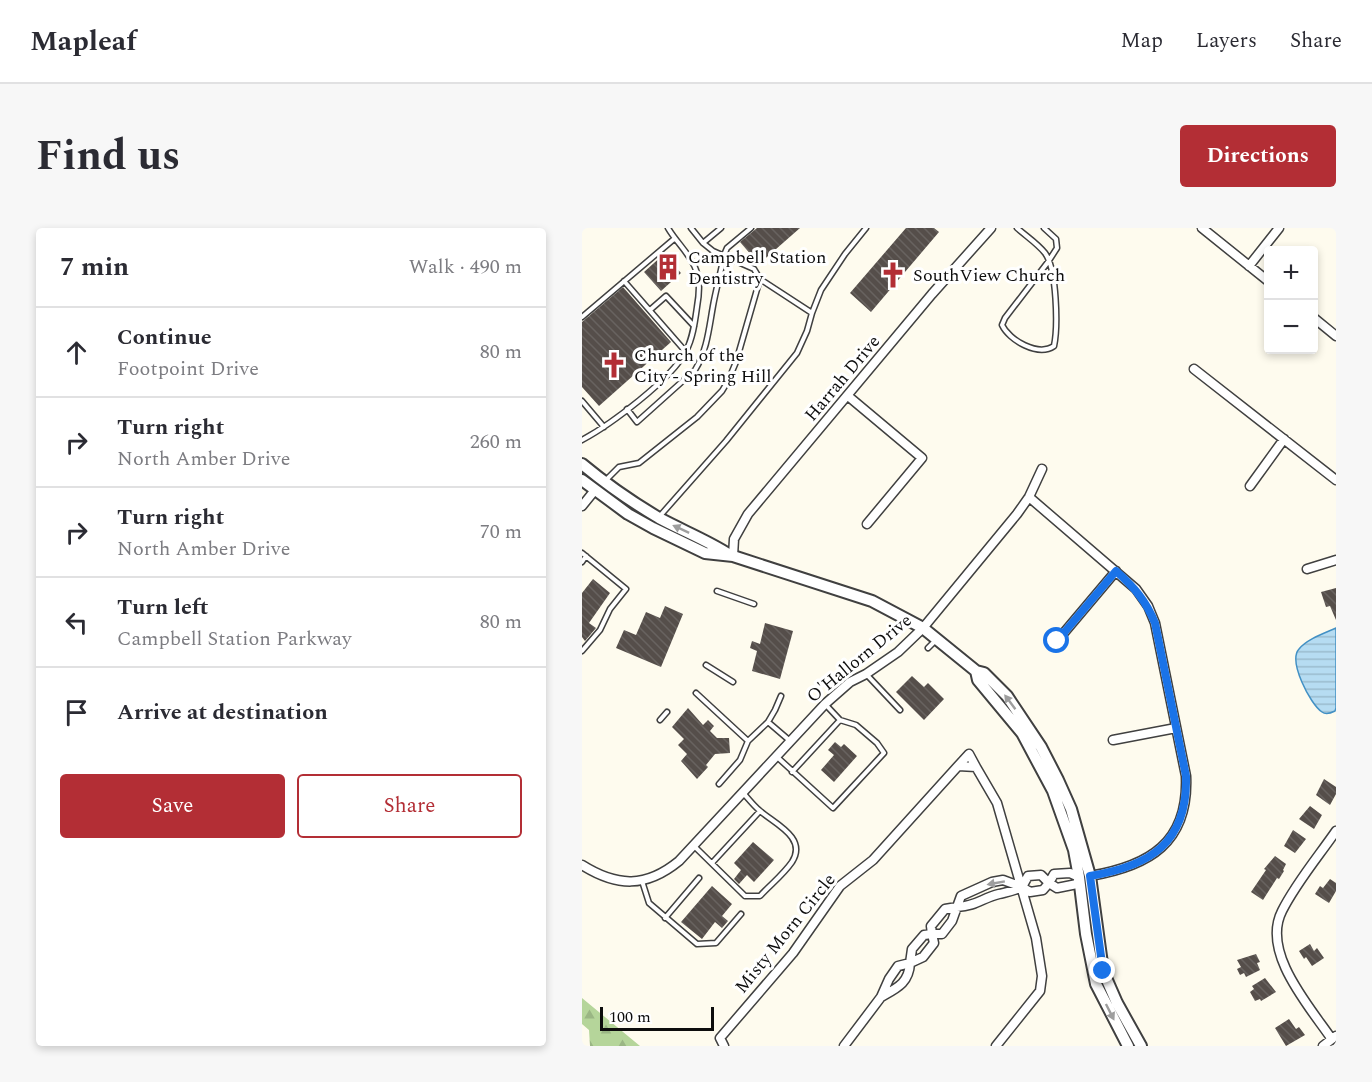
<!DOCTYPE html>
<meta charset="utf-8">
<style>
:root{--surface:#fff;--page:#f7f7f7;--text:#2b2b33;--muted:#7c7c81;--line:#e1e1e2;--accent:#b32e35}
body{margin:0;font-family:Spectral,serif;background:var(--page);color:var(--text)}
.controls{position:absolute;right:18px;top:18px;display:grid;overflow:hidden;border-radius:6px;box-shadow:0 3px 9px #0003}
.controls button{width:54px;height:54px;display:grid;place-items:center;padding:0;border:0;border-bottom:2px solid var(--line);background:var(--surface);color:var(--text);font:30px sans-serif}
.scale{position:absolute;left:18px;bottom:15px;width:114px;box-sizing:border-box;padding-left:6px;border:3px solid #0d0d0d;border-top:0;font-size:16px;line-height:21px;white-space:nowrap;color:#0d0d0d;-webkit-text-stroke:4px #fff;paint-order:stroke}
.stop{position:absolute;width:18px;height:18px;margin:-14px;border:4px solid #1a73e8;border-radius:50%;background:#fff}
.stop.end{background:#1a73e8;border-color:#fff;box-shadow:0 2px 6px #0008}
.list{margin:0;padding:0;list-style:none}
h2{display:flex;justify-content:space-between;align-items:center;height:78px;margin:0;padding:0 24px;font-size:26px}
h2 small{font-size:20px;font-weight:400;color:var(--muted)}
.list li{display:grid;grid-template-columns:39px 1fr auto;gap:18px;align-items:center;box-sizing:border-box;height:90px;padding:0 24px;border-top:2px solid var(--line)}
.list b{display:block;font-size:22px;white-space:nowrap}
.list p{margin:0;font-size:20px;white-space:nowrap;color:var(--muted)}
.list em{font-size:20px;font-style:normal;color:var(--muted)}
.actions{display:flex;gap:12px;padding:18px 24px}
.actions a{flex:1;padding:14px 0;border:2px solid var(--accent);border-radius:6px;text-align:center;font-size:21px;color:var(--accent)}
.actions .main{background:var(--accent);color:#fff}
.icon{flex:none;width:33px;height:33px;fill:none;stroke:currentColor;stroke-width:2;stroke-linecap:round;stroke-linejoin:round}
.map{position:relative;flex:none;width:754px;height:818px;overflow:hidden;border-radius:6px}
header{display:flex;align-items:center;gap:36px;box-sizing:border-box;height:84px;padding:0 30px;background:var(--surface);border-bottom:2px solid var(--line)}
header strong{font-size:28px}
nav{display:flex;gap:33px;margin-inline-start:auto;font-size:21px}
.intro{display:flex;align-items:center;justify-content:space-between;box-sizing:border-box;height:144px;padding:0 36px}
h1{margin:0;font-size:42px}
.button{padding:15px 27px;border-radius:6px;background:var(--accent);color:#fff;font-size:21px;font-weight:700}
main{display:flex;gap:36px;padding:0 36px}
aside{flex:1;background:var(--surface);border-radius:6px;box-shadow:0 3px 9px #0003}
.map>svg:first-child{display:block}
.forest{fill:url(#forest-firs)}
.water{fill:url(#water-rules);stroke:#4290c4;stroke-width:1.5}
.building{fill:url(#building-back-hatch)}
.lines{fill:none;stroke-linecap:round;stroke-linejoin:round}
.service-casing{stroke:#404040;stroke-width:7}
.minor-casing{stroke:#404040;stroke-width:11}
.tertiary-casing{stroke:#404040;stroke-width:14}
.service{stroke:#fff;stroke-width:4}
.minor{stroke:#fff;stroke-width:8}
.tertiary{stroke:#fff;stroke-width:10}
.oneway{fill:#9e9e9e}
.route{stroke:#1a73e8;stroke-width:8}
.labels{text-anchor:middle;stroke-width:6;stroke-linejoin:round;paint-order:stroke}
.poi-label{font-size:18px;fill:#0d0d0d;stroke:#fff;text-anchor:start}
.street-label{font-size:18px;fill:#0d0d0d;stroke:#fff}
</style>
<header>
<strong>Mapleaf</strong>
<nav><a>Map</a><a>Layers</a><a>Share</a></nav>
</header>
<div class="intro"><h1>Find us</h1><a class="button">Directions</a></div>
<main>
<aside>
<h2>7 min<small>Walk · 490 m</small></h2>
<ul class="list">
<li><svg class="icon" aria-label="ahead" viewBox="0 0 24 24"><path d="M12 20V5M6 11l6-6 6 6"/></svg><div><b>Continue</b><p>Footpoint Drive</p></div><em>80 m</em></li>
<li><svg class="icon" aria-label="right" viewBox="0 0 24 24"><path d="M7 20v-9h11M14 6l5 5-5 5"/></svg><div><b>Turn right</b><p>North Amber Drive</p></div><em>260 m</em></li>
<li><svg class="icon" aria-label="right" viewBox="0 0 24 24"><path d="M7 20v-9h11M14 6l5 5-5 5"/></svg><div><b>Turn right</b><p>North Amber Drive</p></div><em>70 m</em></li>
<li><svg class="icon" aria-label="left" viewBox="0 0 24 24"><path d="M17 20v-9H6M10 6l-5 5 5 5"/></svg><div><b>Turn left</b><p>Campbell Station Parkway</p></div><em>80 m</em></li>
<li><svg class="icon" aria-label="arrive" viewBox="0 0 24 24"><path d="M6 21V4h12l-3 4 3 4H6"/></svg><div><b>Arrive at destination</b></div></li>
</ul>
<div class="actions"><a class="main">Save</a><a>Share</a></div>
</aside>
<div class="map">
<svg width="754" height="818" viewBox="0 0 754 818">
<defs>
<pattern id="forest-firs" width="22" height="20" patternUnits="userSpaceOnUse" patternTransform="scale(1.5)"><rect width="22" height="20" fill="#b5d59a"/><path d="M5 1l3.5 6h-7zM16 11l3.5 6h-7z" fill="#9ab684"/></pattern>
<pattern id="water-rules" width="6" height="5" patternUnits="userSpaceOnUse" patternTransform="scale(1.5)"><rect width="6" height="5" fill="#b6dcf2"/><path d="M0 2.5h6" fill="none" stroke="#9bbcce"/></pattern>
<pattern id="building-back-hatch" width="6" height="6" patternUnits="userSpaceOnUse" patternTransform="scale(1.5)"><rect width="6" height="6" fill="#554e4a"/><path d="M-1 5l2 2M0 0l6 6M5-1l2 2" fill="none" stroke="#686360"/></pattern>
</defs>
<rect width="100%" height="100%" fill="#fefbee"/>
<!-- forest -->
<path class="forest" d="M0,770L58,818H8L7,802L0,796Z"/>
<!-- water -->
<path class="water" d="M754,400V480L753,483C749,485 744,487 740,484C728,476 706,433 717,421C725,411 743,405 754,400Z"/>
<!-- building -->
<path class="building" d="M175,0H218L177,36L158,14Z
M324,0H352L357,4L289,84L268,65Z
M82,26L99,45L79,63L62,44Z
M41,59L89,114L17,178L0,159V94Z
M11,351L28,365L7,395L14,400L3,413L0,409V365Z
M754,360V392L748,378L744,379L739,364Z
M83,378L101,386L79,439L34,420L42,402L54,407L64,384L78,390Z
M183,395L211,403L198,451L170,443L175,423L168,420L170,413L178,416Z
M330,448L342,459L346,455L362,471L342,492L314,464Z
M106,480L121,497L126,492L132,498L128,503L135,510H147L148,525L133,526L124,537L126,539L115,551L99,533L105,526L96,517L102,511L90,499Z
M253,514L259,519L262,516L275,528L252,554L239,542L252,527L246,522Z
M742,551L754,559V566L748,577L734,567Z
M728,578L740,587L732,601L717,591Z
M711,602L724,611L713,625L702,618Z
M171,614L192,632L172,654L165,647L157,656L152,651L159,642L152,635Z
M693,628L704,636L701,642L702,643L697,651L695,650L681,672L669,664L684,642L682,641Z
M748,651L754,655V663L747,675L733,666L738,658L741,660Z
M130,658L150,676L140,688L146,693L140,700L133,694L120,711L99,694Z
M728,716L732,723L735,720L742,730L730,738L724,729L722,731L717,723Z
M674,726L678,734L675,735L678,742L664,749L662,745L658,747L655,741L659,739L655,732Z
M683,750L694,764L679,773L678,771L673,773L668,764L672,761L670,758Z
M707,791L714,801L717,799L723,807L704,818L693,800Z"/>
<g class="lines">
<!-- service casing -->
<g class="service-casing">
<path id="service" d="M109,0L121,15L131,23L172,41L178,51L230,85
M435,0C444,8 456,16 463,25C475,41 476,99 472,118C456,129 427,112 420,97L423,90L466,34L475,20L474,11L462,0
M121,15L139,0
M42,53L104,124
M68,82L84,68L112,98
M0,89L92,11
M0,173L22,199
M45,181L55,194L113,142C125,123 127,100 131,78C134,61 139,44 142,27L145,20L169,0
M0,212C28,197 90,151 104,123C111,110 113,93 115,79C117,68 118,52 114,42C109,27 94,14 86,0
M23,253L37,239L57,235L115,189L140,163L146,153L154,134L178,51
M77,289L144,213L215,125L225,103L230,85L239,62L263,26L284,0
M0,325L44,361L28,381L18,402L0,423
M0,334L4,328
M135,363L172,376
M346,420L354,412
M124,437L151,454
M285,447L318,482
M114,465L166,513
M199,468L193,482L186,494L207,512
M78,492L85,484
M194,528L251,580L302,525L295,515L274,497L258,492L243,476
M210,544L258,492
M137,556L158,532L166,513L186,494
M112,618L163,668H178C188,657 201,647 210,634C226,609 191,595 177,582C171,577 166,570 161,565
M130,635L178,583
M60,653L67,675L115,716L134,715L159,686
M83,690L117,650"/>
</g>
<!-- minor casing -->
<g class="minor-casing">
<path id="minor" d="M620,0L686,53
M667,38L697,0
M732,90L754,108
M612,141L754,252
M266,168L340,230L285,296
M668,258L702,211
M447,269L554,361L566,378L573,395L604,548C607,615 567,638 508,648
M0,278L13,262
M151,328L152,311L166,286L350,66L409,0
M725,341L754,332
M475,413L534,343
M531,512L594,500
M376,538L387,526L394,539
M0,637C35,659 64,660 97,633L243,476L268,454L284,446L316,424L341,400L435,286L447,269L460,241
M749,810C727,778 679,724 700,683C714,655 736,629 754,603
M142,818L138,810L211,725L258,658L291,632L376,538L394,539L415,575L454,710L460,748L458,763L414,818
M262,818L299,769L307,751L316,738L328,735L330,721L342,707L350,706L349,698L363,681L375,679L379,668L410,654L421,652L440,659L446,648L459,647L467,655L472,646L488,645L497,649L495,656L475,660L467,655L461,662L448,664L440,659C432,663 425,664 417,666C400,670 395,678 375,679L370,693L360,706H350L352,715L341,729L328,735C327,755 315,760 299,769
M741,818L754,808"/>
</g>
<!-- tertiary casing -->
<g class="tertiary-casing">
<path id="tertiary" d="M0,236C24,256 50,274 77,290C101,303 125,312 148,327
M0,252L46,286L71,300L123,325L151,328L290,373L341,400L394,443L402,445L425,468L459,519L476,552L489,581L508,648L521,743L535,775L559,818
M394,443L396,452L440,505L471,563L492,622L497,649L504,706L514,756L546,818"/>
</g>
<!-- service -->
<use href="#service" class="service"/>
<!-- minor -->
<use href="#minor" class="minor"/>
<!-- tertiary -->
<use href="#tertiary" class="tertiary"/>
</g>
<!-- one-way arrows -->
<defs><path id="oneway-solid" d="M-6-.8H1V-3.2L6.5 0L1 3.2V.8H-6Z" transform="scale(1.5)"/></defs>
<g class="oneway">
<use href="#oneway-solid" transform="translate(99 301) rotate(-155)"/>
<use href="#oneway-solid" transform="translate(428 474) rotate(-127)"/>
<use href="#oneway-solid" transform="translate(414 655) rotate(170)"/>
<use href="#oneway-solid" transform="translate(528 784) rotate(63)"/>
</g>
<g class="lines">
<!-- route -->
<path class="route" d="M475,413L534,343C552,359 564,373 573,395L604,548C606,615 568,638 508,648L521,743"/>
</g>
<!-- icons -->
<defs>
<g id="building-bare" transform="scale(2.07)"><path d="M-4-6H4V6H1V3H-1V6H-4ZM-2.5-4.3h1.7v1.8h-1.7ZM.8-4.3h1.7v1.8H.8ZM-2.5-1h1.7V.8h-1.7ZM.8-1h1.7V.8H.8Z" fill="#b32e35" stroke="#fff" stroke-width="2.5" paint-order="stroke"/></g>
<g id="church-bare" transform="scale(2.07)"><path d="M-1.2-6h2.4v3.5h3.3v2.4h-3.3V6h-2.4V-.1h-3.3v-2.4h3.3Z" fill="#b32e35" stroke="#fff" stroke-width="2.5" paint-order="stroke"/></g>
</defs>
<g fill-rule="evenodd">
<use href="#building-bare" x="86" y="39"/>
<use href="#church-bare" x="311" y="47"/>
<use href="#church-bare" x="32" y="137"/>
</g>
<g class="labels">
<!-- poi labels -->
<g class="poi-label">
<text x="106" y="35">Campbell Station<tspan x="106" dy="21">Dentistry</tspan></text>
<text x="331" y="53">SouthView Church</text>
<text x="52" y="133">Church of the<tspan x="52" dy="21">City - Spring Hill</tspan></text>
</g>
<!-- street labels -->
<g class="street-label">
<text transform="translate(260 150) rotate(-50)" y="6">Harrah Drive</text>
<text transform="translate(277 430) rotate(-39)" y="6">O'Hallorn Drive</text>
<text transform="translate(203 705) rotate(-51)" y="6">Misty Morn Circle</text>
</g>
</g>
</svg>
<div class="controls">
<button>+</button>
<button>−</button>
</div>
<div class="scale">100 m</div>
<div class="stop" style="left:475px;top:413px"></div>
<div class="stop end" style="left:521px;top:743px"></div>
</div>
</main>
